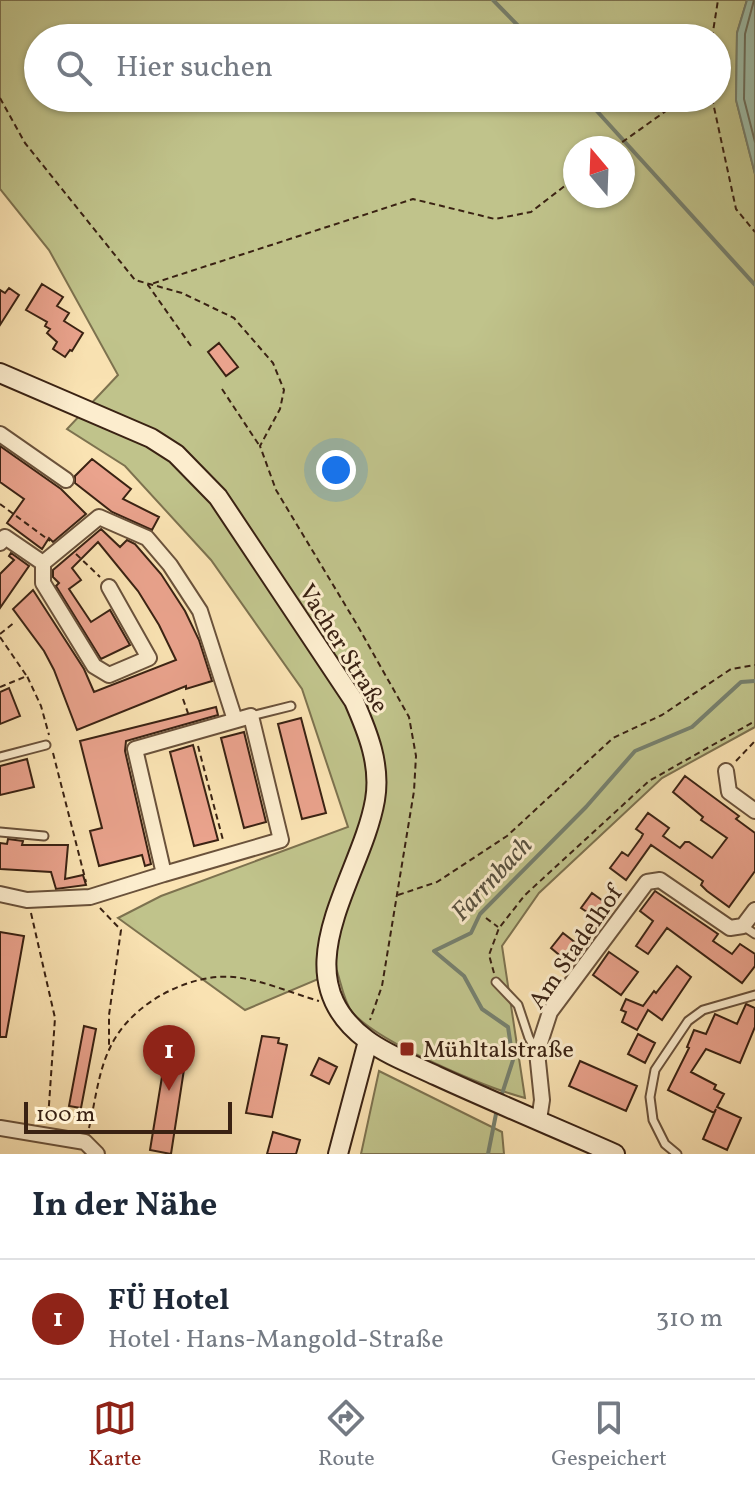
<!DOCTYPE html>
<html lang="de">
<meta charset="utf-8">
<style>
:root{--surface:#fff;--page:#f2f2f3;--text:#1f2937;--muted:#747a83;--line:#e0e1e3;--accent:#8f2418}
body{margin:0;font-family:Vollkorn,serif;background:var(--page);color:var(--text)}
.compass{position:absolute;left:563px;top:136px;width:72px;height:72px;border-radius:50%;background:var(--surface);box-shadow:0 2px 6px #0004;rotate:341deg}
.scale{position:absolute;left:24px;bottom:20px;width:208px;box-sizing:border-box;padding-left:8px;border:4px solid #3a2213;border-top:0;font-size:22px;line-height:28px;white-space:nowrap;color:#3a2213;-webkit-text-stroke:6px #fcedce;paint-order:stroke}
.you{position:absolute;left:336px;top:470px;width:28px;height:28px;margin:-20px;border:6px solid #fff;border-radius:50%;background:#1a73e8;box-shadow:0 0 0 12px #1a73e833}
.badge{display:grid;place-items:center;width:52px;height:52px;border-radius:50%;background:var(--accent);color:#fff;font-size:26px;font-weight:700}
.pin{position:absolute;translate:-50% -66px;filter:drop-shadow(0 2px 4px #0008)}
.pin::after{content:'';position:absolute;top:42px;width:28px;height:24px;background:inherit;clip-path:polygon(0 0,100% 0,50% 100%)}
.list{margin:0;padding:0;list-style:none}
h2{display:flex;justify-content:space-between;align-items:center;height:104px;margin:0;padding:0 32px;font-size:34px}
h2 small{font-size:26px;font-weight:400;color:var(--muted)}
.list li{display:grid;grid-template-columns:52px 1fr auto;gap:24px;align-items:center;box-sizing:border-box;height:120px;padding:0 32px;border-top:2px solid var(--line)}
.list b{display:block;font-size:30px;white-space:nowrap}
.list p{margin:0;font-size:26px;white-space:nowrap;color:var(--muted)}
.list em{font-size:26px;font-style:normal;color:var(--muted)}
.icon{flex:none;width:44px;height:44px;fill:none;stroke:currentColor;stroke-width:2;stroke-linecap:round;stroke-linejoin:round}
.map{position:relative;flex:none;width:755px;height:1154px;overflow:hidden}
.search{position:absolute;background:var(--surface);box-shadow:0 2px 6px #0004;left:24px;right:24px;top:24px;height:88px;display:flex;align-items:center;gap:20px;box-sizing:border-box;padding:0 28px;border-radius:44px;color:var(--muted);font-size:30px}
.sheet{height:224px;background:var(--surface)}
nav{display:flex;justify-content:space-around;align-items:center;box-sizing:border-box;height:112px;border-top:2px solid var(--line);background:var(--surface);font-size:22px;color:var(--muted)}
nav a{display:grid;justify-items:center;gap:4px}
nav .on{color:var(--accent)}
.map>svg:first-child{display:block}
.green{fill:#c0c38b;stroke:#7d724f;stroke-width:2;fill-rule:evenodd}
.water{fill:#9ebeaa;stroke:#76806e;stroke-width:2}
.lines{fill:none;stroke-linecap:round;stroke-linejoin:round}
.shore{stroke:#6c705e;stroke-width:2}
.stream{stroke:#76806e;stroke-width:4}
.building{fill:#eaa38d;stroke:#3a2213;stroke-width:2}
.lane-casing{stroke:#6a523b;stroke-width:11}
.street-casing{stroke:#6a523b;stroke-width:18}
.secondary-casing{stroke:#3a2213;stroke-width:22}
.path{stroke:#3a2213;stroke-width:2;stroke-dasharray:6 4;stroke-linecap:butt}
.lane{stroke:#fcedce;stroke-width:7}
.street{stroke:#fcedce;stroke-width:14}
.secondary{stroke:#fcedce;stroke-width:18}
.poi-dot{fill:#8f2418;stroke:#fcedce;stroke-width:3}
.labels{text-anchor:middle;stroke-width:6;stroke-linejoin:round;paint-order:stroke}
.street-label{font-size:24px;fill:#3a2213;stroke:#fcedce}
.poi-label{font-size:24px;fill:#3a2213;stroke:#fcedce;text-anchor:start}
.water-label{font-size:26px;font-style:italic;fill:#585140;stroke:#fcedce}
</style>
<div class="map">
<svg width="755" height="1154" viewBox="0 0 755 1154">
<rect width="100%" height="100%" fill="#fae3b3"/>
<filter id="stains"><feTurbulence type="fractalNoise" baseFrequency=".0025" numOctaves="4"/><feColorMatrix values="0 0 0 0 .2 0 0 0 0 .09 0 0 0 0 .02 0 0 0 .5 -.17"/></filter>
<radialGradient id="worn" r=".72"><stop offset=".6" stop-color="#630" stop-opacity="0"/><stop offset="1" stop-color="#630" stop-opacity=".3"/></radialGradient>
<!-- green -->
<path class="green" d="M0,0H747L737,33L736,100L755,174V727L662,778L539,893L502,946L525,1098C484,1087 379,1043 352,1012C344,1002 341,983 337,971L245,1010L118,918L161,896L348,827L302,689L211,560L125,466L67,429L118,375L49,250L0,189ZM38,38H717V98H38ZM575,148H623V196H575Z
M379,1071L502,1132L504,1154H361Z"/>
<!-- water -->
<path class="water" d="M747,0H755V174L736,100L737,33Z"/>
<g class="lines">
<!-- shore -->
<path class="shore" d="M754,0L745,34L744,99L755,142"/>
<!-- stream -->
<path class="stream" d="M493,0L530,38
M585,98L755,285
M501,1097L513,1060L508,1027L482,1009L464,976L434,951L471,933L480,914L586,807L635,751L692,727L741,682L755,681
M488,1154L497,1109"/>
</g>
<!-- building -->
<path class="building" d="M42,284L63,297L57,306L69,313L64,321L83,333L72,351L70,350L65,357L53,349L57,342L47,333L50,329L45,326L47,322L26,310Z
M9,288L19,295L0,325V290L5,293Z
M219,343L238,367L226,376L208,352Z
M0,446L61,489L86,514L53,542L49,538L42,549L7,523L24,499L0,482Z
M92,459L131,489L123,499L159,517L152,530L112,512L75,483V476Z
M101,529L120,547L127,540L135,544L161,574L185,611L199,640L212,681L186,689V686L77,730L54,670L44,651L13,609L33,590L84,669L94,692L176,660L159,625L138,591L98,542L72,568L81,580L69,589L91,622L110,610L130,645L101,659L56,586L59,583L53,577V570Z
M11,553L29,566L0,608V574L14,560L9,556Z
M9,688L20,716L0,724V692Z
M216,707L218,715L126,741L125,751L151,864L145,866L142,855L99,866L90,831L102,828L80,741Z
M301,718L326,813L302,819L278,724Z
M244,732L266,822L244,828L221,738Z
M193,745L218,840L194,846L170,752Z
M27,759L34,787L0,795V766Z
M685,776L739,816L736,819L755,833V871L729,907L707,891L701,885L703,881L651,845L626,880L610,868L622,852L628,856L641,838L643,834L636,829L648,813L669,828L663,836L680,848L685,842H689L712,858L727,838L701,820L703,817L673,792Z
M8,839L23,841L22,845H68L65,879L83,875L86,885L56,889L51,872L0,869V843L7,844Z
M655,891L718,934L713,941L732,954L740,944L755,954V966L742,983L667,928L648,954L636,946L653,921L640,911Z
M592,893L610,906L599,920L581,908Z
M0,932L24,936L6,1037H0Z
M563,933L581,947L569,963L551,948Z
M609,952L638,972L621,995L593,975Z
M677,966L691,977L662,1020L648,1010L637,1030L622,1022L626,1012L621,1010L626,999L643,1006L654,991L656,993Z
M746,1004L755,1008V1027L740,1063L706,1049L691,1072L716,1085L714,1089L724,1094L717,1107L741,1118L727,1150L703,1139L716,1109L714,1113L668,1090L689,1048L687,1047L694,1030L706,1034L715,1014L737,1024Z
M84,1026L96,1029L81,1108L69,1106Z
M169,1034L189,1037L171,1154L150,1150Z
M638,1034L655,1043L645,1063L628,1054Z
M262,1036L279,1038L278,1043L287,1045L272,1117L246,1113Z
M319,1058L337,1067L329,1084L311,1075Z
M580,1061L637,1086L626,1111L569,1086Z
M273,1132L300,1140L296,1154H267Z"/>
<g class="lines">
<!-- lane casing -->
<g class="lane-casing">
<path id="lane" d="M251,716L291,706
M0,757L46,745
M0,832L44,836
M743,926L755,934
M496,982L518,1005L529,1038L536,1050
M677,1154L665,1144L653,1120L650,1097L655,1070L688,1021L703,1010L755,995"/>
</g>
<!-- street casing -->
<g class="street-casing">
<path id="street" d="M0,434L66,480
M0,543L5,537L43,563L99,517L147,538L170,565L200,611L235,720
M43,563V583L94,666L109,675L149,658L109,587
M726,771L729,792L755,811
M0,894L27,900L90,897L164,874L135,749L251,716L281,840L164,874
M539,1120L542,1100L537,1052L550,1012L647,882L660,880L730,928L743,926L755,910
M0,1128L85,1142L97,1154"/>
</g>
<!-- secondary casing -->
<g class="secondary-casing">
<path id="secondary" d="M0,373L151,438L176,454L218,497L354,701C368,733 381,765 375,800C361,880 278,974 367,1040C387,1055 414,1065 437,1076C496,1103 556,1128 615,1154
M338,1154L368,1041"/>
</g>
<!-- path -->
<path class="path" d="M712,38L718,0
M0,98L25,143L135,280L182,293L234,318L273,363L284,390L280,409L260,446L276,490L356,623L409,717L416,756L414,791L382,986L370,1020
M712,98L736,209L755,232
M614,148L684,98
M191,346L148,285L413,199L495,219L531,212L575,178
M222,389L259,445
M0,504L50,541
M76,554L100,577
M0,634L15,622
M0,637L26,675
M0,687L27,676L41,706L49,735
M183,699L189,716
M198,746L223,840
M53,753L86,882
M736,761L755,741
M398,895L437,882L507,836L613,738L662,715L731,669L755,665
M100,908L121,930L109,1015V1050
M31,913L55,1018L48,1119
M486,918L498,927
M494,973L489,955L499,928L525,895L649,781L755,721
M89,1128C95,1103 98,1073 109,1050C126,1010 174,981 217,977C250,974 287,992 319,1001"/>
<!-- lane -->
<use href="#lane" class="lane"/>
<!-- street -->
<use href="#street" class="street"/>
<!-- secondary -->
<use href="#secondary" class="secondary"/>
</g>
<!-- markers -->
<rect class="poi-dot" x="399" y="1041" width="16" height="16" rx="4"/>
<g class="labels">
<!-- street labels -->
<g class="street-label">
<text transform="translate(344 648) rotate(58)" y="8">Vacher Straße</text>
<text transform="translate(575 947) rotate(-55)" y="8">Am Stadelhof</text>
</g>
<!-- poi labels -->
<g class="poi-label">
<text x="423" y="1057">Mühltalstraße</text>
</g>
<!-- water labels -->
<g class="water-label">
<text transform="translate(491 878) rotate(-47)" y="9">Farrnbach</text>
</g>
</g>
<rect width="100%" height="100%" filter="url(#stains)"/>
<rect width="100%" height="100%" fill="url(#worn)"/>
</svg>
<svg class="compass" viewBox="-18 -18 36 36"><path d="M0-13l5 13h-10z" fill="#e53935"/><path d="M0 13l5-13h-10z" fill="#747a83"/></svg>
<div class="scale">100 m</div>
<div class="you"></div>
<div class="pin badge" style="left:169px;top:1091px">1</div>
<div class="search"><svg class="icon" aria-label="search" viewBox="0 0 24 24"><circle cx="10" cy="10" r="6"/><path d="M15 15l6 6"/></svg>Hier suchen</div>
</div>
<section class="sheet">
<h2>In der Nähe<small></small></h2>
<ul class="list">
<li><span class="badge">1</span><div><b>FÜ Hotel</b><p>Hotel · Hans-Mangold-Straße</p></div><em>310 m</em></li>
</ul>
</section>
<nav>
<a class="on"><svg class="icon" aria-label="map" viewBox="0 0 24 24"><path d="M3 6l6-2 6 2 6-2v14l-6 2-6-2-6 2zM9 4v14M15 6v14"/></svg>Karte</a>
<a><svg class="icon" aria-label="directions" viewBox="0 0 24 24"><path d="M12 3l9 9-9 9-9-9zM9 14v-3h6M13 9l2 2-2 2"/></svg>Route</a>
<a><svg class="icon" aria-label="saved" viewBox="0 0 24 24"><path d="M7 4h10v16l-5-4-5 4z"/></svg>Gespeichert</a>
</nav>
